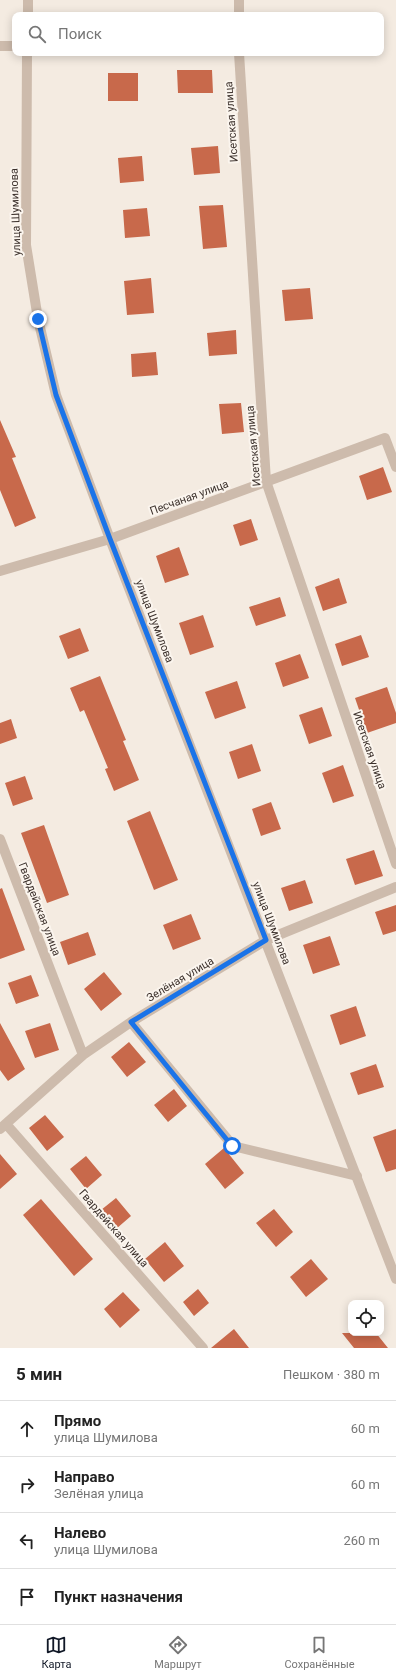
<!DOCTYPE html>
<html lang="ru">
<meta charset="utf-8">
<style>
:root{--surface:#fff;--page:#f2f2f2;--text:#222;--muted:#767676;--line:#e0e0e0;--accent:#111827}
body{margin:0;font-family:Roboto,sans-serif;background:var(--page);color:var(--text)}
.controls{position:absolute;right:12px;bottom:12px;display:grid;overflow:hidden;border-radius:8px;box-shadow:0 2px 10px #0003}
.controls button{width:36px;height:36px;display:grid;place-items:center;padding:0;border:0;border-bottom:1px solid var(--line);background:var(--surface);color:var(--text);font:20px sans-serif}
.stop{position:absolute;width:12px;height:12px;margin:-9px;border:3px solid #1a73e8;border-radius:50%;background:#fff}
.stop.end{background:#1a73e8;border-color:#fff;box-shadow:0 1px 4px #0008}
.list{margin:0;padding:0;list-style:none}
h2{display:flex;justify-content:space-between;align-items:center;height:52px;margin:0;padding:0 16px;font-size:17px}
h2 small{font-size:13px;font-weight:400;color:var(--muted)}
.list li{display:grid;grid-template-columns:26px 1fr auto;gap:12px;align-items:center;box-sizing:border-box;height:56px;padding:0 16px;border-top:1px solid var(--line)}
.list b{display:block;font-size:15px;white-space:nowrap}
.list p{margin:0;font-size:13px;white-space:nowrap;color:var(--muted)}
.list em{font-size:13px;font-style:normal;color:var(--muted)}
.icon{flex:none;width:22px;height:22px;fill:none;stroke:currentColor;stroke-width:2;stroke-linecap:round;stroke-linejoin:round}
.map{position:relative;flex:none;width:396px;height:1348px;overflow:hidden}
.search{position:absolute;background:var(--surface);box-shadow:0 2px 10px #0003;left:12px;right:12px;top:12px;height:44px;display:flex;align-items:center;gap:10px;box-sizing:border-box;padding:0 14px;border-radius:8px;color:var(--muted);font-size:15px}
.sheet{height:276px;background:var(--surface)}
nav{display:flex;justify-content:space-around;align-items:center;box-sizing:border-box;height:56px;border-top:1px solid var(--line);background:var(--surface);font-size:11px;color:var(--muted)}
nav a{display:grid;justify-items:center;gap:2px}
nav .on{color:var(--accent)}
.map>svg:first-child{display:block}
.building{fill:#c8694b}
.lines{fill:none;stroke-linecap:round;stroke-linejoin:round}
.minor{stroke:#cdbbac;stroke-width:10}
.tertiary{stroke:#cdbbac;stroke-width:10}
.route{stroke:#1a73e8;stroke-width:5}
.labels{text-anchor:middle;stroke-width:4;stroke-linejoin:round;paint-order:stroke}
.street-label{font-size:11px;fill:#3b302b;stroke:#fbf5ee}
</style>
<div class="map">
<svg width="396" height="1348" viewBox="0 0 396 1348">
<rect width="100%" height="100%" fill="#f4ebe1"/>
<!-- building -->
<path class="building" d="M177,70H212L213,93H178Z
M108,73H138V101H108Z
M218,146L220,173L194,175L191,148Z
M142,156L144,181L120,183L118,158Z
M223,205L227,247L203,249L199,206Z
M147,208L150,236L125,238L123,210Z
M151,278L154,313L127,315L124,281Z
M310,288L313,319L285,321L282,290Z
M236,330L237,354L209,356L207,333Z
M156,352L158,375L132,377L131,354Z
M241,403L244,432L222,434L219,404Z
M0,420L16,457L12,458L36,518L15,527L0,490Z
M383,467L392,492L367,500L359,476Z
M251,519L258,540L240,546L233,525Z
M179,547L189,575L165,583L156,556Z
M339,578L347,603L323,611L315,587Z
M280,597L286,616L256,626L249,607Z
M203,615L214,647L190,655L179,623Z
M80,628L89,651L68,659L59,636Z
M361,635L369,657L342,666L335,644Z
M300,654L309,678L283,687L275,663Z
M100,676L126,740L123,741L139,780L114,791L105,769L108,768L84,710L80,712L70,688Z
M237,681L246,708L215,719L205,692Z
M387,687L396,713V723L367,733L355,698Z
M322,707L332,736L309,744L299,715Z
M11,719L17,738L0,744V723Z
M252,744L261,771L238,779L229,752Z
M343,765L354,796L333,803L322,773Z
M25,776L33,799L13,806L5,783Z
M271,802L281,829L261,836L252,809Z
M150,811L178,880L154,890L127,821Z
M44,825L69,895L47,903L21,833Z
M374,850L383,876L355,885L346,859Z
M305,880L313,903L289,911L281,888Z
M2,888L25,950L0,959V889Z
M396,905V931L383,935L375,912Z
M191,914L201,939L173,950L163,925Z
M88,932L96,955L68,965L60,942Z
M330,936L340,965L313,974L303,945Z
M104,972L122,994L101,1011L84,989Z
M31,975L39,996L16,1004L8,983Z
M356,1006L366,1036L340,1045L330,1015Z
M0,1023L25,1069L8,1081L0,1070Z
M50,1023L59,1050L35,1058L25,1031Z
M129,1042L146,1062L127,1077L111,1057Z
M376,1064L384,1087L358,1095L350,1073Z
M174,1089L187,1106L168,1122L154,1105Z
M45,1115L64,1137L47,1151L29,1128Z
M396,1129V1169L386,1172L373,1137Z
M224,1148L244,1173L225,1189L205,1164Z
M0,1154L17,1174L0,1189Z
M86,1156L102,1175L86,1189L70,1169Z
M116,1198L131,1216L116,1229L101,1210Z
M41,1199L93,1259L74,1276L23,1215Z
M274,1209L293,1232L276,1247L256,1223Z
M165,1242L184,1266L164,1282L145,1259Z
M311,1259L328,1279L306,1297L290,1277Z
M198,1289L209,1303L194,1316L183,1302Z
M123,1292L140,1310L120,1328L104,1309Z
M234,1329L249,1348H211Z
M342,1333H376L388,1348H354Z"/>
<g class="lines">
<!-- minor -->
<path class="minor" d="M239,15V0
M0,46H15
M239,53L266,481L396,864
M0,571L110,539L385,438L396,467
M0,839L83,1055
M131,1022L233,1146L357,1176
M6,1124L203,1348
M0,1129L83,1055L131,1022L266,940L396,887"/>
<!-- tertiary -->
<path class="tertiary" d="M28,15V0
M27,53L26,245L38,319L56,395L110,539L396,1279"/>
</g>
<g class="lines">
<!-- route -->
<path class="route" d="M38,319L56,395L110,539L266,940L131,1022L232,1146"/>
</g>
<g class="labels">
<!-- street labels -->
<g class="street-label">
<text transform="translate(231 122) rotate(-94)" y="4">Исетская улица</text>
<text transform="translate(15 212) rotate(-92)" y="4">улица Шумилова</text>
<text transform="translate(253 446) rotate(-95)" y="4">Исетская улица</text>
<text transform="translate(189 497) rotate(-20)" y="4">Песчаная улица</text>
<text transform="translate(155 621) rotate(69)" y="4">улица Шумилова</text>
<text transform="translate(370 750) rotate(71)" y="4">Исетская улица</text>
<text transform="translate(40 909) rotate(69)" y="4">Гвардейская улица</text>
<text transform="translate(272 923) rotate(69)" y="4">улица Шумилова</text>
<text transform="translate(180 979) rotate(-31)" y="4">Зелёная улица</text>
<text transform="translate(114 1228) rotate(49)" y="4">Гвардейская улица</text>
</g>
</g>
</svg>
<div class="controls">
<button><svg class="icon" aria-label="locate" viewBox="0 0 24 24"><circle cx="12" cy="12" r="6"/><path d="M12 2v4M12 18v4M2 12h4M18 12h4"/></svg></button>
</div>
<div class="stop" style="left:232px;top:1146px"></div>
<div class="stop end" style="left:38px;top:319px"></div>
<div class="search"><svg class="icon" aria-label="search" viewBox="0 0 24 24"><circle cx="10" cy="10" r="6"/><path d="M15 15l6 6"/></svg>Поиск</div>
</div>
<section class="sheet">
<h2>5 мин<small>Пешком · 380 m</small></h2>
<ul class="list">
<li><svg class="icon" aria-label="ahead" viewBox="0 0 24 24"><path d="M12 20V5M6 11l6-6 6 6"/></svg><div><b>Прямо</b><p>улица Шумилова</p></div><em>60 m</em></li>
<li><svg class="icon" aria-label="right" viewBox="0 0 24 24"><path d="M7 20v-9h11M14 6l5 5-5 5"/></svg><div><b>Направо</b><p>Зелёная улица</p></div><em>60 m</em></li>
<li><svg class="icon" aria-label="left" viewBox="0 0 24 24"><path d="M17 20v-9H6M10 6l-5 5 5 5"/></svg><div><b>Налево</b><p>улица Шумилова</p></div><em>260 m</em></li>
<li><svg class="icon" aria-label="arrive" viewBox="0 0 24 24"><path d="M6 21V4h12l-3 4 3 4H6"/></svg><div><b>Пункт назначения</b></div></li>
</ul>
</section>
<nav>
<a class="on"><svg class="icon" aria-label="map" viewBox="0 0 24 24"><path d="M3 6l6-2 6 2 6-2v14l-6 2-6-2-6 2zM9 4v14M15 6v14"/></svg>Карта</a>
<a><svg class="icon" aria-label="directions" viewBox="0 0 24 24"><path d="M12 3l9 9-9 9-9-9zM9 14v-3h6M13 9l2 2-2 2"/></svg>Маршрут</a>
<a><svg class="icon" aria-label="saved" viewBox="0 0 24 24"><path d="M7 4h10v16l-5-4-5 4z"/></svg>Сохранённые</a>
</nav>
